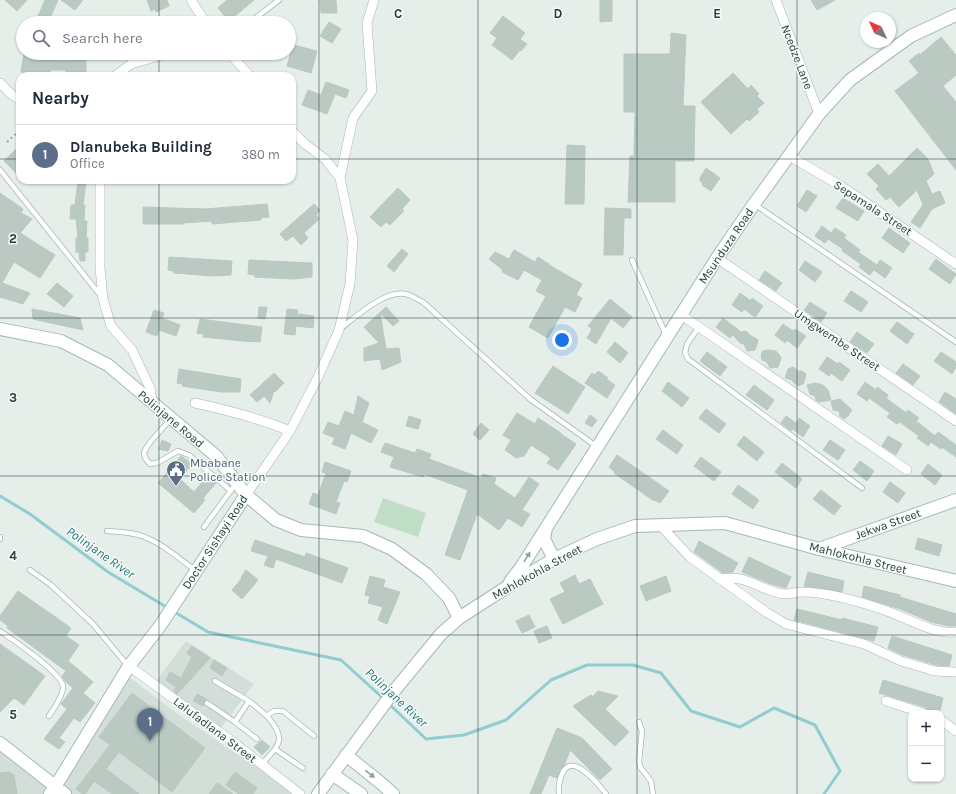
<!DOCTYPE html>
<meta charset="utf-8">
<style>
:root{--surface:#fff;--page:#f2f2f3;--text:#1f2937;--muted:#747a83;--line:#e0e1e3;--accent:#ea580c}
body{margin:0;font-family:Karla,sans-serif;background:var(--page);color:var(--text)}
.controls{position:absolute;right:12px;bottom:12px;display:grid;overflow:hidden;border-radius:8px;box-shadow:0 1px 3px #0004}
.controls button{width:36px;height:36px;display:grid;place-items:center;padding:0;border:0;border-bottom:1px solid var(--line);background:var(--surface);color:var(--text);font:20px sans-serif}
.compass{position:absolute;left:860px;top:12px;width:36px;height:36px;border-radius:50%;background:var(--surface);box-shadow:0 1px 3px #0004;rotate:314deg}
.you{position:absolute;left:562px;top:340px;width:14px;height:14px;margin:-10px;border:3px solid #fff;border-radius:50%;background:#1a73e8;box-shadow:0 0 0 6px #1a73e833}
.badge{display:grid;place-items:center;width:26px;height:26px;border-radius:50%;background:var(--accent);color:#fff;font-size:13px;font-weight:700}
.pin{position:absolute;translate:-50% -33px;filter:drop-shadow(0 1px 2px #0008)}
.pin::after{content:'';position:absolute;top:21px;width:14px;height:12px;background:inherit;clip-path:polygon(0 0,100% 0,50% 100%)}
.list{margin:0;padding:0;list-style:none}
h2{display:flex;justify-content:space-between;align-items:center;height:52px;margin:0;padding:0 16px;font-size:17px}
h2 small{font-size:13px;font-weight:400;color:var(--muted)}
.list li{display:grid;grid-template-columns:26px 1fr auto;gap:12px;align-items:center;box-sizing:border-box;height:60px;padding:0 16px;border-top:1px solid var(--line)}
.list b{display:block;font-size:15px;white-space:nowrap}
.list p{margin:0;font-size:13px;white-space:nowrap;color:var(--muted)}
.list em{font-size:13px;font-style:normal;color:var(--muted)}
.icon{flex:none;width:22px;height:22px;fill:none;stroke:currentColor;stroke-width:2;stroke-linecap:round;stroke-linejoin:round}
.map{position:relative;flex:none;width:956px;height:794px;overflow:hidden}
.search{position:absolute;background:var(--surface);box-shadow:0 1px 3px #0004;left:16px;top:16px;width:280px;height:44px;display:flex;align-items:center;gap:10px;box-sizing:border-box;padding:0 14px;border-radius:22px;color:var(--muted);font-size:15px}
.panel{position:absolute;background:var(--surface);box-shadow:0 1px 3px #0004;left:16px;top:72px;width:280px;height:112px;border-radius:12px}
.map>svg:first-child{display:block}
.built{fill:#d4ded9}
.green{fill:#c0dec6}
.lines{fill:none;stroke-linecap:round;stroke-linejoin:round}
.stream{stroke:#91ccd1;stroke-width:3}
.building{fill:#bbc9c3;stroke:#b9c8c0}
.lane-casing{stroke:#a8b6b1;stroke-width:6}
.street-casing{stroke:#a8b6b1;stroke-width:10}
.secondary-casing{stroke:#a5bab1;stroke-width:14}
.path{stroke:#88b1a1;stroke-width:2;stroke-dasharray:2 3;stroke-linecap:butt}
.lane{stroke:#fff;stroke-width:4.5}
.street{stroke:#fff;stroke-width:9}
.secondary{stroke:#fff;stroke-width:12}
.oneway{fill:#92a09b}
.grid{fill:none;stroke:#254037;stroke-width:1;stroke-opacity:0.55}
.labels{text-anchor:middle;stroke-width:3;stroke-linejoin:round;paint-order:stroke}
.street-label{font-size:12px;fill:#254037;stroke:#f7fbf8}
.service-label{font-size:12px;fill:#4e5e75;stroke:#f7fbf8;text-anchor:start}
.water-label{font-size:13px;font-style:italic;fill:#20747b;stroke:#f7fbf8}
.grid-label{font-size:13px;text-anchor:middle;font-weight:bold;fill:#254037;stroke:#f7fbf8;stroke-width:3;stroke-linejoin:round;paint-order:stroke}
</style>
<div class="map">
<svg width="956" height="794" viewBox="0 0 956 794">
<rect width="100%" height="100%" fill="#e6eeea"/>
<!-- built -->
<path class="built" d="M186,641L254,684L221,728L182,701L156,681Z
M126,675L174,711L226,747L278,779L294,794H0V743L55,787Z"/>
<!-- green -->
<path class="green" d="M383,498L426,513L418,537L374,522Z"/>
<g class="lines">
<!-- stream -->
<path class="stream" d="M0,496L30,514L108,572L168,608
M173,611L208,632L341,660L385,700
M389,704L426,739L464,735L506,720L551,680L587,665H633L661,673L691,711L740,727L774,708L815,725L840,771L824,794"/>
</g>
<!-- building -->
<path class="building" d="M5,0H27L17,11Z
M45,0H58L48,23H35Z
M61,0H83L75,10Z
M147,0H167L169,6L156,12L155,9L151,11Z
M227,0H254L229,21L218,8Z
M320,0H336L337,13H321Z
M600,0H612V21L600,22Z
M811,0H835L817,10Z
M503,16L525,33L520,39L527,44L521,51L520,50L512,60L492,45L497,38L490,33Z
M329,22L341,29L332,43L320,36Z
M671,33L686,35L683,106H695L694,161H675V202H628L630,156H634L635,112H624V54H670Z
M941,37L956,55V75L943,86L956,102V170L895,91L919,73L909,61L919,53L920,55Z
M293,45L317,51L311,73L287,66Z
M24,53L61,58L60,61L86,60V76H77V74H66V70H52L46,75L21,72Z
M733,73L748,89L751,85L759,94L757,96L764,103L757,109L759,112L749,121L747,119L731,134L701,102Z
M326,82L349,90L346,98L335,94L327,114L302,105L308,90L321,95Z
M20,145V177L4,161Z
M567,145L585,146L584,204H565Z
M917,148L928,159L934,174L926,181L932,194L940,191L945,203L932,209L920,228L911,222L923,205L917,190L899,207L890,197L886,200L876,189L879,186L867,174L878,164L889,176Z
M706,168L720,178L711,191L702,185L703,184L700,181V178Z
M78,181L86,182L83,205H85L84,221H87L86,238H88V252H85V261H80L79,252H76V238H78L76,219H70L71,205H75Z
M398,188L410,200L402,209L404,211L390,225L386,222L381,227L370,217Z
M807,190L817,196L806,212L797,206Z
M0,193L23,209L21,213L32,219L20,233L55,255L40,278L14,262L2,283L30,293L23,304L0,297Z
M843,198L864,211L858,221L836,208Z
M267,204L269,217L261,218V220L212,224V221L183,223V224H143V207L205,209Z
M314,204L320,210L316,215L319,219L304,233L308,238L301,245L293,236L286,241L280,234Z
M605,208L631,209V218H624L623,255H604Z
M822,226L831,233L835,228L846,235L844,238L860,250L858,252L877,265L870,275L859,267L861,264L842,251L843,249L828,239L825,243L815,236Z
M889,228L910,243L903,253L882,238Z
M402,249L408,254L394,272L387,266Z
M514,250L535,262L538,257L549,264V265L582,284L576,295L582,298L575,312L565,307L548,338L529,327L546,296L536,291L542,280L524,270L518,280L502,272L503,270L489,259L495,252L509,259Z
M169,257L232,261L231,275L213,276L174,273V271L168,270Z
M936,259L956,274L950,284L929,269Z
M249,260L312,263V277L293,279L254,277L255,275L248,274Z
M880,260L892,268L885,278L874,270Z
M805,261L822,272L815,282L799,270Z
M765,271L782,283L776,291L759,280Z
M57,283L73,296L64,307L47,294Z
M851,291L868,302L861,312L844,301Z
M740,293L751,301L752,298L763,306L755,317L744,309L742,312L732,305Z
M610,299L632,317L623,328L611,318L596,344L587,338L592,329L588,326Z
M810,302L827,313L821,322L804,310Z
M259,307H267L265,319L258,318Z
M386,307L399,321L393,326L380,313L386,349L399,348L401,362L382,370L380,359L364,361V348L379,343L364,327Z
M32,309L80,318L83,330L33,319Z
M287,309L298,310L297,314L314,316L313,328L296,326L295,335L284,334Z
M154,310L164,313L162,318L180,325L176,336L159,330L157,336L146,332Z
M723,318L741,332L746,331L751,336L757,339L758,341L755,350L747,351L744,344L740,343L733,335L730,338L716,327Z
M200,319L262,327L260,342L242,341L203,337L204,334L197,333Z
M897,322L914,334L907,344L890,331Z
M783,324L793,331L795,329L806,336L797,348L787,340L785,343L775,335Z
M857,332L874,344L867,353L850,342Z
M615,342L628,353L620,363L607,352Z
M768,350L776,351L780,356L781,358L778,367L770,368L767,362L762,360L761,354L763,351Z
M707,352L727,367L720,376L700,361Z
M941,352L956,362V367L952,374L934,361Z
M827,357L838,364L839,362L850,370L842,381L831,373L829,376L819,369Z
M903,364L920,376L913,385L896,373Z
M553,366L585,387L568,414L535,393Z
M793,367L798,371H801L805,373L806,375L803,384L798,386L794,383L792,380L785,378L788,369Z
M179,369L241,379L240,392H221L182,386L183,384L177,383Z
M598,371L608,378L606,379L615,385L607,398L585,383L592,373L595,375Z
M274,373L284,383L275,392L274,391L270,403L264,396L257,402L250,395Z
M668,382L689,398L682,407L662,391Z
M865,382L876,390L877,387L888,395L886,398L906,413L908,410L919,418L916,421L935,436L938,432L956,445V457L942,447L941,449L931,442L928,446L917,438L919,436L900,422L897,424L887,417L890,413L869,398L867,401L857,394Z
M815,383L823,385L828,390L831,400L819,402L816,400L815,396L810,394L807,385Z
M754,385L774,400L767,410L746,395Z
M945,392L956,399V414L939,402Z
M358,396L369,403L362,422L378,430L371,443L351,433L345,449L332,444L335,438L323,433L328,422L339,426L345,411L354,415Z
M840,399L852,410L848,416L844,419L840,416L839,411L833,410L831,401Z
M706,409L726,424L719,433L699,418Z
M517,413L535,424L538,418L561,433V434L576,444L558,470L547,463L551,458L531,445L524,456L516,458L505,450L511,440L503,435Z
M590,415L597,420L592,427L585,423Z
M409,416L421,420L418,429L406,426Z
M786,416L796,423L799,418L810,426L803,437L793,429L791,431L781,423Z
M481,423L489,430L480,440L473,434Z
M663,430L683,445L677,454L656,439Z
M744,436L764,452L757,461L737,445Z
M888,436L902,444L896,455L882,446Z
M162,440L171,444L168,451L159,449Z
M830,440L845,450L838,460L823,450Z
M385,443L415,453L417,449L431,454L429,459L481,478L483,474L496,478L494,484L515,498L529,477L539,484L522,510L530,514L522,527L508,518L499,530L477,514L460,560L445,555L468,490L424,474L423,477L390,467L394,457L381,452Z
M617,455L669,491L660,503L655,500L654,501L614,473L615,472L609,467Z
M181,456L192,464L180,479L194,492L207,476L216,483L203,498L205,500L194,513L158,483Z
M701,457L721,472L714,481L694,466Z
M860,461L874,471L867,481L853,470Z
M325,462L351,471L347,482L344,481L336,502L340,503L336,514L309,504L313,493L318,495L326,473L322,472Z
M782,463L802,479L796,488L775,472Z
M928,464L942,475L935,485L921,474Z
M890,482L905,493L898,503L883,492Z
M738,485L759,500L753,509L732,494Z
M821,490L841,506L834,515L813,499Z
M918,538L942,545L939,556L915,549Z
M255,540L305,557L306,553L348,568L342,583L276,559L273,568L264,565L268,556L251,551Z
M699,541L738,563L733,572L723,573L694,552Z
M749,557L791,577L786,588L771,584L742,572Z
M246,570L258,580L242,599L232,590L242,578L241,577Z
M808,572L844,581L842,592L804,586Z
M575,575L579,584L590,579L603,604L563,624L550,599L565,592L560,583Z
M370,576L385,580L383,587L400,592L387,624L378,620L383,607L368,603L370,596L365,595Z
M666,576L671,591L646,601L640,586Z
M864,586L900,595V597L956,614V626H948L931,622L900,609L862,597Z
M18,591L71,628L66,636L79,645L68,661L93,682L83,693L95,703L80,722L74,718L59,738L65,742L59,749L44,739L67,709L61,704L73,688L65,681L62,676L66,671L7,628L8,626L0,620V616Z
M797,609L842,620V618L878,627L874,641L794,620Z
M529,615L535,627L522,633L516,621Z
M547,626L552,638L539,643L534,631Z
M892,636L952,655L949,666L936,665L903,655L888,648Z
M0,644L45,676L24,705L14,698L0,712Z
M192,646L210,658L177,694L174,691L176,687L166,680L170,672L181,678L192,657L187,653Z
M214,660L227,668L222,676L210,668Z
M883,680L943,698L940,711L928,710L925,707L879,693Z
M598,691L618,696L605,709L629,732L615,746L573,706L591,695L592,697Z
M132,693L205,748L172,792L119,752L106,769L139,794H112L94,781L85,794H83L76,789L110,745L99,737Z
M197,694L206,699L204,701L203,706L193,701Z
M557,728L582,738L612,769L600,780L570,750L564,766L560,770L557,778L549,775L541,794H530Z
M262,740L270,747L262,755L254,747Z
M9,772L14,775L17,794H0V773Z
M235,772L257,788L253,794H239L226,785Z
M217,783L233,794H209Z"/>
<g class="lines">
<!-- lane casing -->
<g class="lane-casing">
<path id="lane" d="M249,23L279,0
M0,170L101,296
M754,204L956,342
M632,260L666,335
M699,327L687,344L685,353L688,359L862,488
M340,329C356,317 384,290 406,294C411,295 418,300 423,302L530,399L596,446
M171,419C165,426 146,444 144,453C144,458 147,461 150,464L157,463L178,451L189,455L231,491
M204,527L232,489
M107,531C119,532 131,532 142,536C162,543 178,558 195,570
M0,537V539
M30,570L51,585L93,624L128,666
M0,631C12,639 65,675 63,688C62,698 54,708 49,716
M215,681L249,701L267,716
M207,703L235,722L257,739
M235,722L249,701
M639,722L642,731L639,761L640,767L651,781L653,794
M275,749L303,768
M262,764C280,744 287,739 267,716C272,711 275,710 283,711L314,736
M559,794C558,786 559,780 563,772C573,752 599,785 606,794"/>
</g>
<!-- street casing -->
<g class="street-casing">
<path id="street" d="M191,0L206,23
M776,0L819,114
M229,53L250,76
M115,76L131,64L170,53
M0,83L11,94L20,100
M788,155L841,186L956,264
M340,178L353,118L372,91L367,23L374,0
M100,180V268L103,299L111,326L132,350L150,388L152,402
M717,258L956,421
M680,314L907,470
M195,403C227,410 259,418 290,431
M246,495L290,431L318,377L339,330L350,284L353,240L340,178L325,159L305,144L292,131
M660,525L690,557L766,612L786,624L864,644L901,661L935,671L956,672
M719,579C726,579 734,577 740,579C755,582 771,594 786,594C791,594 796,592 801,592C826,592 861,602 884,610C905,617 934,635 956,632
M129,666L237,745L300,794
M886,701L923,713
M941,720L956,731"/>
</g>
<!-- secondary casing -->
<g class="secondary-casing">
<path id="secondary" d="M0,329L61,341L108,365L216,456L246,495L276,520L301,530L363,536L392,549L426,574L449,598L459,618
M546,528L544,539L554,559
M819,549L956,500
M510,582L522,566L717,258L754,204L819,114L850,80L911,36L956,15
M0,743L65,794
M346,755L382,784L393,794
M332,774L361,794
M50,794L55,787L129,666L160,626L246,495
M318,794L394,691L441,634L459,618L507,587L554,559L597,539L635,526L725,523L819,549L956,581"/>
</g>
<!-- path -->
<path class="path" d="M7,142L20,130"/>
<!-- lane -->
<use href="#lane" class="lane"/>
<!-- street -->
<use href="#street" class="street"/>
<!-- secondary -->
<use href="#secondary" class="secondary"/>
</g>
<!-- one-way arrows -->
<defs><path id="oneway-solid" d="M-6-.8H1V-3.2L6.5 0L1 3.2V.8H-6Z"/></defs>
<g class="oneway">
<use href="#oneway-solid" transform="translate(527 557) rotate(-58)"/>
<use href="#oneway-solid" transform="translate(370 774) rotate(38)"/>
</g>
<!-- grid -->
<path class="grid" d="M159,0V23M319,0V794M478,0V794M637,0V794M797,0V794M159,53V76M0,159H20M292,159H956M159,180V794M0,318H956M0,476H956M0,635H956"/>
<!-- icons -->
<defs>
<g id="civic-pin" transform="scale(1)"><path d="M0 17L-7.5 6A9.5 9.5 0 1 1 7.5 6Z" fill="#5c6f8a" stroke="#f7fbf8"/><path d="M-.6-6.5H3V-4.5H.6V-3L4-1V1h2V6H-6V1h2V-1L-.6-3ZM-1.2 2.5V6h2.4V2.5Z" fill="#fff"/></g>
</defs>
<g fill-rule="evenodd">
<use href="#civic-pin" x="176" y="470"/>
</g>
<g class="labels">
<!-- street labels -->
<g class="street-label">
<text transform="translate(797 57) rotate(69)" y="4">Ncedze Lane</text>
<text transform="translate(873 208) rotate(33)" y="4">Sepamala Street</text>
<text transform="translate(726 246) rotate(-56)" y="4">Msunduza Road</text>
<text transform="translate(837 340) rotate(34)" y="4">Umgwembe Street</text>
<text transform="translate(171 419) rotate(40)" y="4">Polinjane Road</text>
<text transform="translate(888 524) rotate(-20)" y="4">Jekwa Street</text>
<text transform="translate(215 542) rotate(-57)" y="4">Doctor Sishayi Road</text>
<text transform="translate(858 558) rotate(14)" y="4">Mahlokohla Street</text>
<text transform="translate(537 572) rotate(-29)" y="4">Mahlokohla Street</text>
<text transform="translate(215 730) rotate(37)" y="4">Lalufadlana Street</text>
</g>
<!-- service labels -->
<g class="service-label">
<text x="190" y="467">Mbabane<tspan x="190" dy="14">Police Station</tspan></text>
</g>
<!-- water labels -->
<g class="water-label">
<text transform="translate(101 552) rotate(35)" y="5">Polinjane River</text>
<text transform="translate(397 697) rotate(43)" y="5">Polinjane River</text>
</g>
</g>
<g class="grid-label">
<text x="398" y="18">C</text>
<text x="558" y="18">D</text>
<text x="717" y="18">E</text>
<text x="13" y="243">2</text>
<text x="13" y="402">3</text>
<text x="13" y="560">4</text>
<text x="13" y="719">5</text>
</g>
</svg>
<div class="controls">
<button>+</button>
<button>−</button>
</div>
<svg class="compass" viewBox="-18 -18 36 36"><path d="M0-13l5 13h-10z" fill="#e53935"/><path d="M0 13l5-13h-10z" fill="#747a83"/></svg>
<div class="you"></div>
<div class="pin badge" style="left:150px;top:741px;background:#5c6f8a">1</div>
<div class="search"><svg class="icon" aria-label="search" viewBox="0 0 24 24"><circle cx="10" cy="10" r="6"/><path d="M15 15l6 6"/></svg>Search here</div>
<section class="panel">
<h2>Nearby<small></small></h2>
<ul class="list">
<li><span class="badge" style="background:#5c6f8a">1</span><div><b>Dlanubeka Building</b><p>Office</p></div><em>380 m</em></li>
</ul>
</section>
</div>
